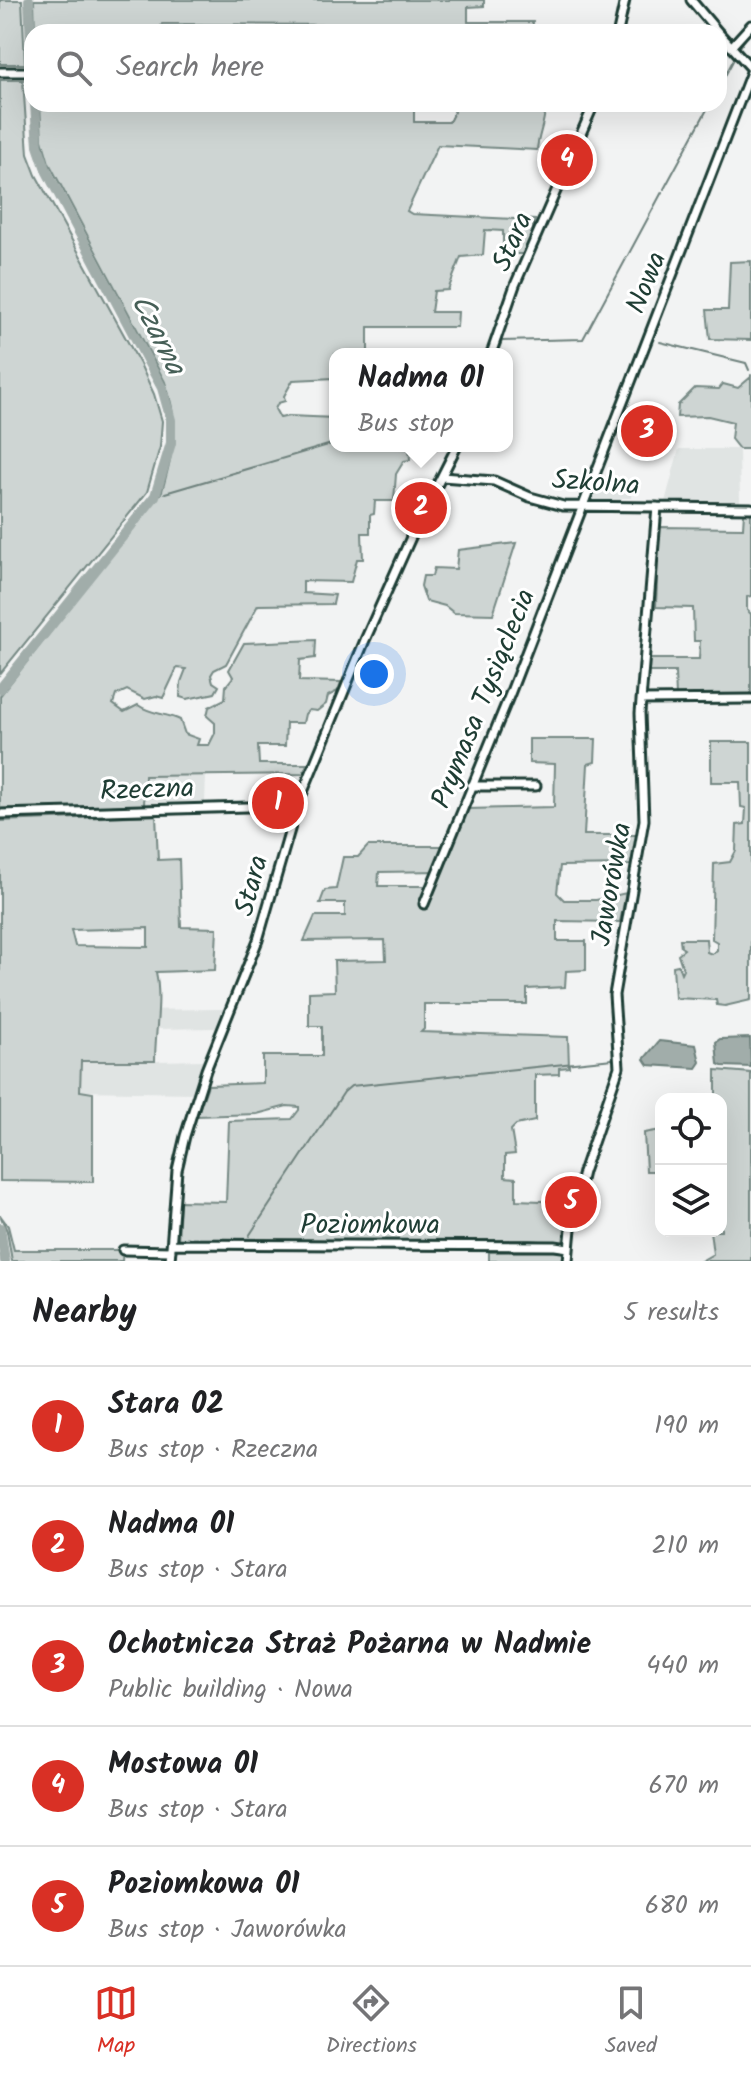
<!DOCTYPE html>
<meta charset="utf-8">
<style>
:root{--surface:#fff;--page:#f6f6f6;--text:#202124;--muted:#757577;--line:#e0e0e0;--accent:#d93025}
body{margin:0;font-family:Kalam,sans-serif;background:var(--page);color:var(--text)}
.controls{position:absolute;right:24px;bottom:24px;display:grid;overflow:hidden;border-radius:16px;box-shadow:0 8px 32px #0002}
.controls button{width:72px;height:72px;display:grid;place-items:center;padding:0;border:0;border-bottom:2px solid var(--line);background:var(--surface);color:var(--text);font:40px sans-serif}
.you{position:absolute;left:374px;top:674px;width:28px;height:28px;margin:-20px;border:6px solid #fff;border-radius:50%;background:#1a73e8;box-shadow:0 0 0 12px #1a73e833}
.badge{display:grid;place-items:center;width:52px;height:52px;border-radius:50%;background:var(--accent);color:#fff;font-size:26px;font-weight:700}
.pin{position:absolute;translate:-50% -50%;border:4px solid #fff;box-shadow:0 2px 8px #0006}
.popup{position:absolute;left:329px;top:348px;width:184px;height:104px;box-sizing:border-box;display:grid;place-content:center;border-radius:16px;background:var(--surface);filter:drop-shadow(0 2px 6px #0005);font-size:26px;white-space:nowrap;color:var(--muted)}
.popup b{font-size:30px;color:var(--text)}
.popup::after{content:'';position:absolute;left:50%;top:100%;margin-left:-16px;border:16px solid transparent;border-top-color:var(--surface)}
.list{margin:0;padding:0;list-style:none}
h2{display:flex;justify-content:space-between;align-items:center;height:104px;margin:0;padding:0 32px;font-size:34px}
h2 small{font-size:26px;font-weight:400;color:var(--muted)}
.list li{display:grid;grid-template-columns:52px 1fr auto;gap:24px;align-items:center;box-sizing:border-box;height:120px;padding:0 32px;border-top:2px solid var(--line)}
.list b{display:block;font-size:30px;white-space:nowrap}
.list p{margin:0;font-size:26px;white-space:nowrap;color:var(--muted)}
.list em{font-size:26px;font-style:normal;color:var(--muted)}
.icon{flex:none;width:44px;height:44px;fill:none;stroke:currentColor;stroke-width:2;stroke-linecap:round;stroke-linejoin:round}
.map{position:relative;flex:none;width:751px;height:1261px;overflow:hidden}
.search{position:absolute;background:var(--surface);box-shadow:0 8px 32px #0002;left:24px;right:24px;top:24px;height:88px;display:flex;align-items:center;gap:20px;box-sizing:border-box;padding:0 28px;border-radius:24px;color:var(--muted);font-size:30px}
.sheet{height:704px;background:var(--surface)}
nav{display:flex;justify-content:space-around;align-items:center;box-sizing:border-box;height:112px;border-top:2px solid var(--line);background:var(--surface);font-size:22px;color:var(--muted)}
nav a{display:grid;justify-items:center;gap:4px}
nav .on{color:var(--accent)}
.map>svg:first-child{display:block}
.built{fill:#e0e4e3}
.green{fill:#ced5d3;stroke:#768984;stroke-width:2;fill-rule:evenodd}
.water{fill:#a1adaa;stroke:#6d807b;stroke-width:2}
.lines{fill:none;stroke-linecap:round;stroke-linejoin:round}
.stream{stroke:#6d807b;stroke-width:2}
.river{stroke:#a1adaa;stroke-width:10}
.minor-casing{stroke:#1f3d34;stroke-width:13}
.minor{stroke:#fff;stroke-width:7}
.labels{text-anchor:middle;stroke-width:6;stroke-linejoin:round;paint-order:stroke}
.street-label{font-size:28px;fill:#1f3d34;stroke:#fff}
.water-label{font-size:30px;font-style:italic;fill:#465f57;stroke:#fff}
</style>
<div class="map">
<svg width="751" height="1261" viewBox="0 0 751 1261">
<rect width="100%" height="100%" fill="#f2f3f3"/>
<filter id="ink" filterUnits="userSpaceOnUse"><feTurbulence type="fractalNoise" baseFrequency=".0125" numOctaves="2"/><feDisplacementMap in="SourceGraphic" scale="16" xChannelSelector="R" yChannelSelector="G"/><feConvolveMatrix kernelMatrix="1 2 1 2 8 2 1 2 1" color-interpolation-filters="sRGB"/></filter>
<g filter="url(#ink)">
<!-- built -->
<path class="built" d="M679,449H739L740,502H665Z
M594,484H631V498H622L621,502L592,501L589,498Z
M206,774L205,804L144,805V776Z
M224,1009L217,1028L155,1029V1061L206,1060L194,1093L80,1091L27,1011Z"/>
<!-- green -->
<path class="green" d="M0,0H22L25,64H0Z
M34,0H484V6L468,7V22H533L532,32H372V25L162,24L159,32H35Z
M0,80H23L28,154L36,175L140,364L154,394L162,421L160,447L147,492L0,674Z
M40,104H414V122H449L458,104H553V110H545C544,125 538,136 537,150L438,145L407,211L412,214L535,220L527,254H503V231L485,230L483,255L461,257L448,290L434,291L431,312H458L457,327H368V354H335V378L293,380L284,396L285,401L278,403L275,409L280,418L289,416L335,418V446L409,447L410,460L404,461L396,474L394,501H375L374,514L370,515V533H362L363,559H357L351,582L303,581V593L335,595L333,604L258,605L226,664L214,670L211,675L213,682L219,686L215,693L187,699L180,697L181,682L186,669L177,668L163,698L156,696L145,699L127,690L116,695L113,704L124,712L138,705C152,715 166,713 180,720L185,734L199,739L197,745H209L215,733V723L207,716L209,707L225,699L226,686L233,677L229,670L244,643L316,640L315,658L300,660L299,681L341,682L338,691L328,696L326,704L317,711L309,710L305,714L303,723H286L285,746H258L259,764H307L303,774L145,776L144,805L0,809V696L162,491C174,450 180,423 165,382L49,163L42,139Z
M751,261V340L710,339L707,310H728L730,262Z
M751,377V449H739L731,439L733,422L708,416L677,417L678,405L695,388L719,389L723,384L738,388Z
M744,512L751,513V596L747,597V610L751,614V696L676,697L675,672H647L649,659H699L700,641H694L693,608L656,607L659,527L743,528Z
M516,543L493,614L454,613L445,606L426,601L421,586L423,576H432L434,568L456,569L458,550Z
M529,739H596L595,762L588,764L584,835H637L631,865L560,866L557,893L564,900H596L626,893L620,922L557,921V941H586V970L566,971L565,987L527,989V1004H424V1029L421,1032L568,1037L569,1067L559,1068V1074L535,1075V1121L516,1125L511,1130L515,1154L505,1155V1177L516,1178V1200L568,1202L563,1243L529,1240L178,1242L180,1201L226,1202L229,1121L292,1119L299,1110V1107L287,1106L257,1114L197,1116L208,1085L263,1083V1056H322V1026H309V992L335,991L334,961L386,960L385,940L304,941L315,916H345V903H320L325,890L336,889L343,857H358L368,846H451L467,809L554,807L555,764L529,763ZM440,871L432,892H424L425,886H378L379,872Z
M711,742H751V1000L725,1006L717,1005L716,1000L675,998L673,966L678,965L681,973L683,969L678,954L684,949L681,947L680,939H706L707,952L712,954L717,950V942L712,939L714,864L730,862L736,851L737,825L745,824L746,808L741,807L740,782H711Z
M156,815L158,860L179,859L181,927L217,928L215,970L156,972C162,1000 155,1031 155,1061H81L80,1091L93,1093V1182L0,1181V821ZM148,928V947L75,946L71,930Z
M716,1070L751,1073V1261H701L713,1254L710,1231H721V1099H716Z
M661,1130V1171H646L644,1133Z
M0,1215L8,1226L14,1250H123L122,1261H12L7,1231Z
M563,1251V1261H489V1252Z"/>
<!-- water -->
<path class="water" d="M750,1038L751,1067L722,1066L718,1064L716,1042L720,1039Z
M659,1041L696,1045L700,1062L696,1068L648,1065L644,1059Z"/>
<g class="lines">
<!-- stream -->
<path class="stream" d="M739,49L748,34
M719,87L736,55
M664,189L710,104
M660,342L746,363L749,370
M497,354L502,341L583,339L662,192
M751,375V376
M165,493L335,443
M155,496L161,494
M249,1236L344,1092L351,1086L613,1059"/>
<!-- river -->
<path class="river" d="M29,0L32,65
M0,689L155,496L171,443V420L162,388L47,172L38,146L35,104
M0,1228L5,1261"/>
<!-- minor casing -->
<g class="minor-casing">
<path id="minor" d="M691,0L718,32
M618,32L625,0
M719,33L751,68
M731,47L751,25
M0,72H32
M491,354L515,285L594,104
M442,477L494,481L530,497L563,506L751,508
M641,700L751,699
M471,786H536
M0,814L285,806L296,809
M424,904L510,694L751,72
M172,1244L555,1246L569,1248
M123,1250L171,1251
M170,1261L177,1170L185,1136L206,1070L258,940L296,809L365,640L412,535L457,446
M568,1261L572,1218L583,1172L619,1067L614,995L644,820L640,713L657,507"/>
</g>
<!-- minor -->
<use href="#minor" class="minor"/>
</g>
</g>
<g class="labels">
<!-- street labels -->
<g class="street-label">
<text transform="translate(511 241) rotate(-66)" y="10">Stara</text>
<text transform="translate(645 282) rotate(-68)" y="10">Nowa</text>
<text transform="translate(596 481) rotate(4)" y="10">Szkolna</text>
<text transform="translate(482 698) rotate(-68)" y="10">Prymasa Tysiąclecia</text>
<text transform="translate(147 788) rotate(-2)" y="10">Rzeczna</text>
<text transform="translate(610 884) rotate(-80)" y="10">Jaworówka</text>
<text transform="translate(250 885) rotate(-75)" y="10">Stara</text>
<text x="370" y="1233">Poziomkowa</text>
</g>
<!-- water labels -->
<g class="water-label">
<text transform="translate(159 334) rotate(63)" y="10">Czarna</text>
</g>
</g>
</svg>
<div class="controls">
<button><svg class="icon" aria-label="locate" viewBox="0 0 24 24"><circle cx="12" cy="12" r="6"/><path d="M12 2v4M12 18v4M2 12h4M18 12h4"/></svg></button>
<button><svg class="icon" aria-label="layers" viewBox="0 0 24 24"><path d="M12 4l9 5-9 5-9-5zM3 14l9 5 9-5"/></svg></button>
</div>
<div class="you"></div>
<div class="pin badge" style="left:278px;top:803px">1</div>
<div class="pin badge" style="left:421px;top:508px">2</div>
<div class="popup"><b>Nadma 01</b>Bus stop</div>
<div class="pin badge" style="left:647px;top:431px">3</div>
<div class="pin badge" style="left:567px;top:160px">4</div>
<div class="pin badge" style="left:571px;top:1202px">5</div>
<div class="search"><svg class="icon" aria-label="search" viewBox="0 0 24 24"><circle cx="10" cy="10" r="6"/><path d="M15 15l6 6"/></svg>Search here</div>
</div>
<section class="sheet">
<h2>Nearby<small>5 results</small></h2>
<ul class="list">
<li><span class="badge">1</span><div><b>Stara 02</b><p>Bus stop · Rzeczna</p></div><em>190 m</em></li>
<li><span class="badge">2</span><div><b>Nadma 01</b><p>Bus stop · Stara</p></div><em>210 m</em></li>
<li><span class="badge">3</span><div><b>Ochotnicza Straż Pożarna w Nadmie</b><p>Public building · Nowa</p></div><em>440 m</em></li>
<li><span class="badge">4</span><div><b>Mostowa 01</b><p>Bus stop · Stara</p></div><em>670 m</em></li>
<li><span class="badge">5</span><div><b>Poziomkowa 01</b><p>Bus stop · Jaworówka</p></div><em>680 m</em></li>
</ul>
</section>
<nav>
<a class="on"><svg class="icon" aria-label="map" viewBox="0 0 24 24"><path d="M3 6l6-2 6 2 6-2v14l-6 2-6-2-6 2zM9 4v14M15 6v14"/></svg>Map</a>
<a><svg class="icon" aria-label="directions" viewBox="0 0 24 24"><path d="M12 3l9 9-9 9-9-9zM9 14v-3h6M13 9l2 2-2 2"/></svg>Directions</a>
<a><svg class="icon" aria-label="saved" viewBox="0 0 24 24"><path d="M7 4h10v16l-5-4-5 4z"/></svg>Saved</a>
</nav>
